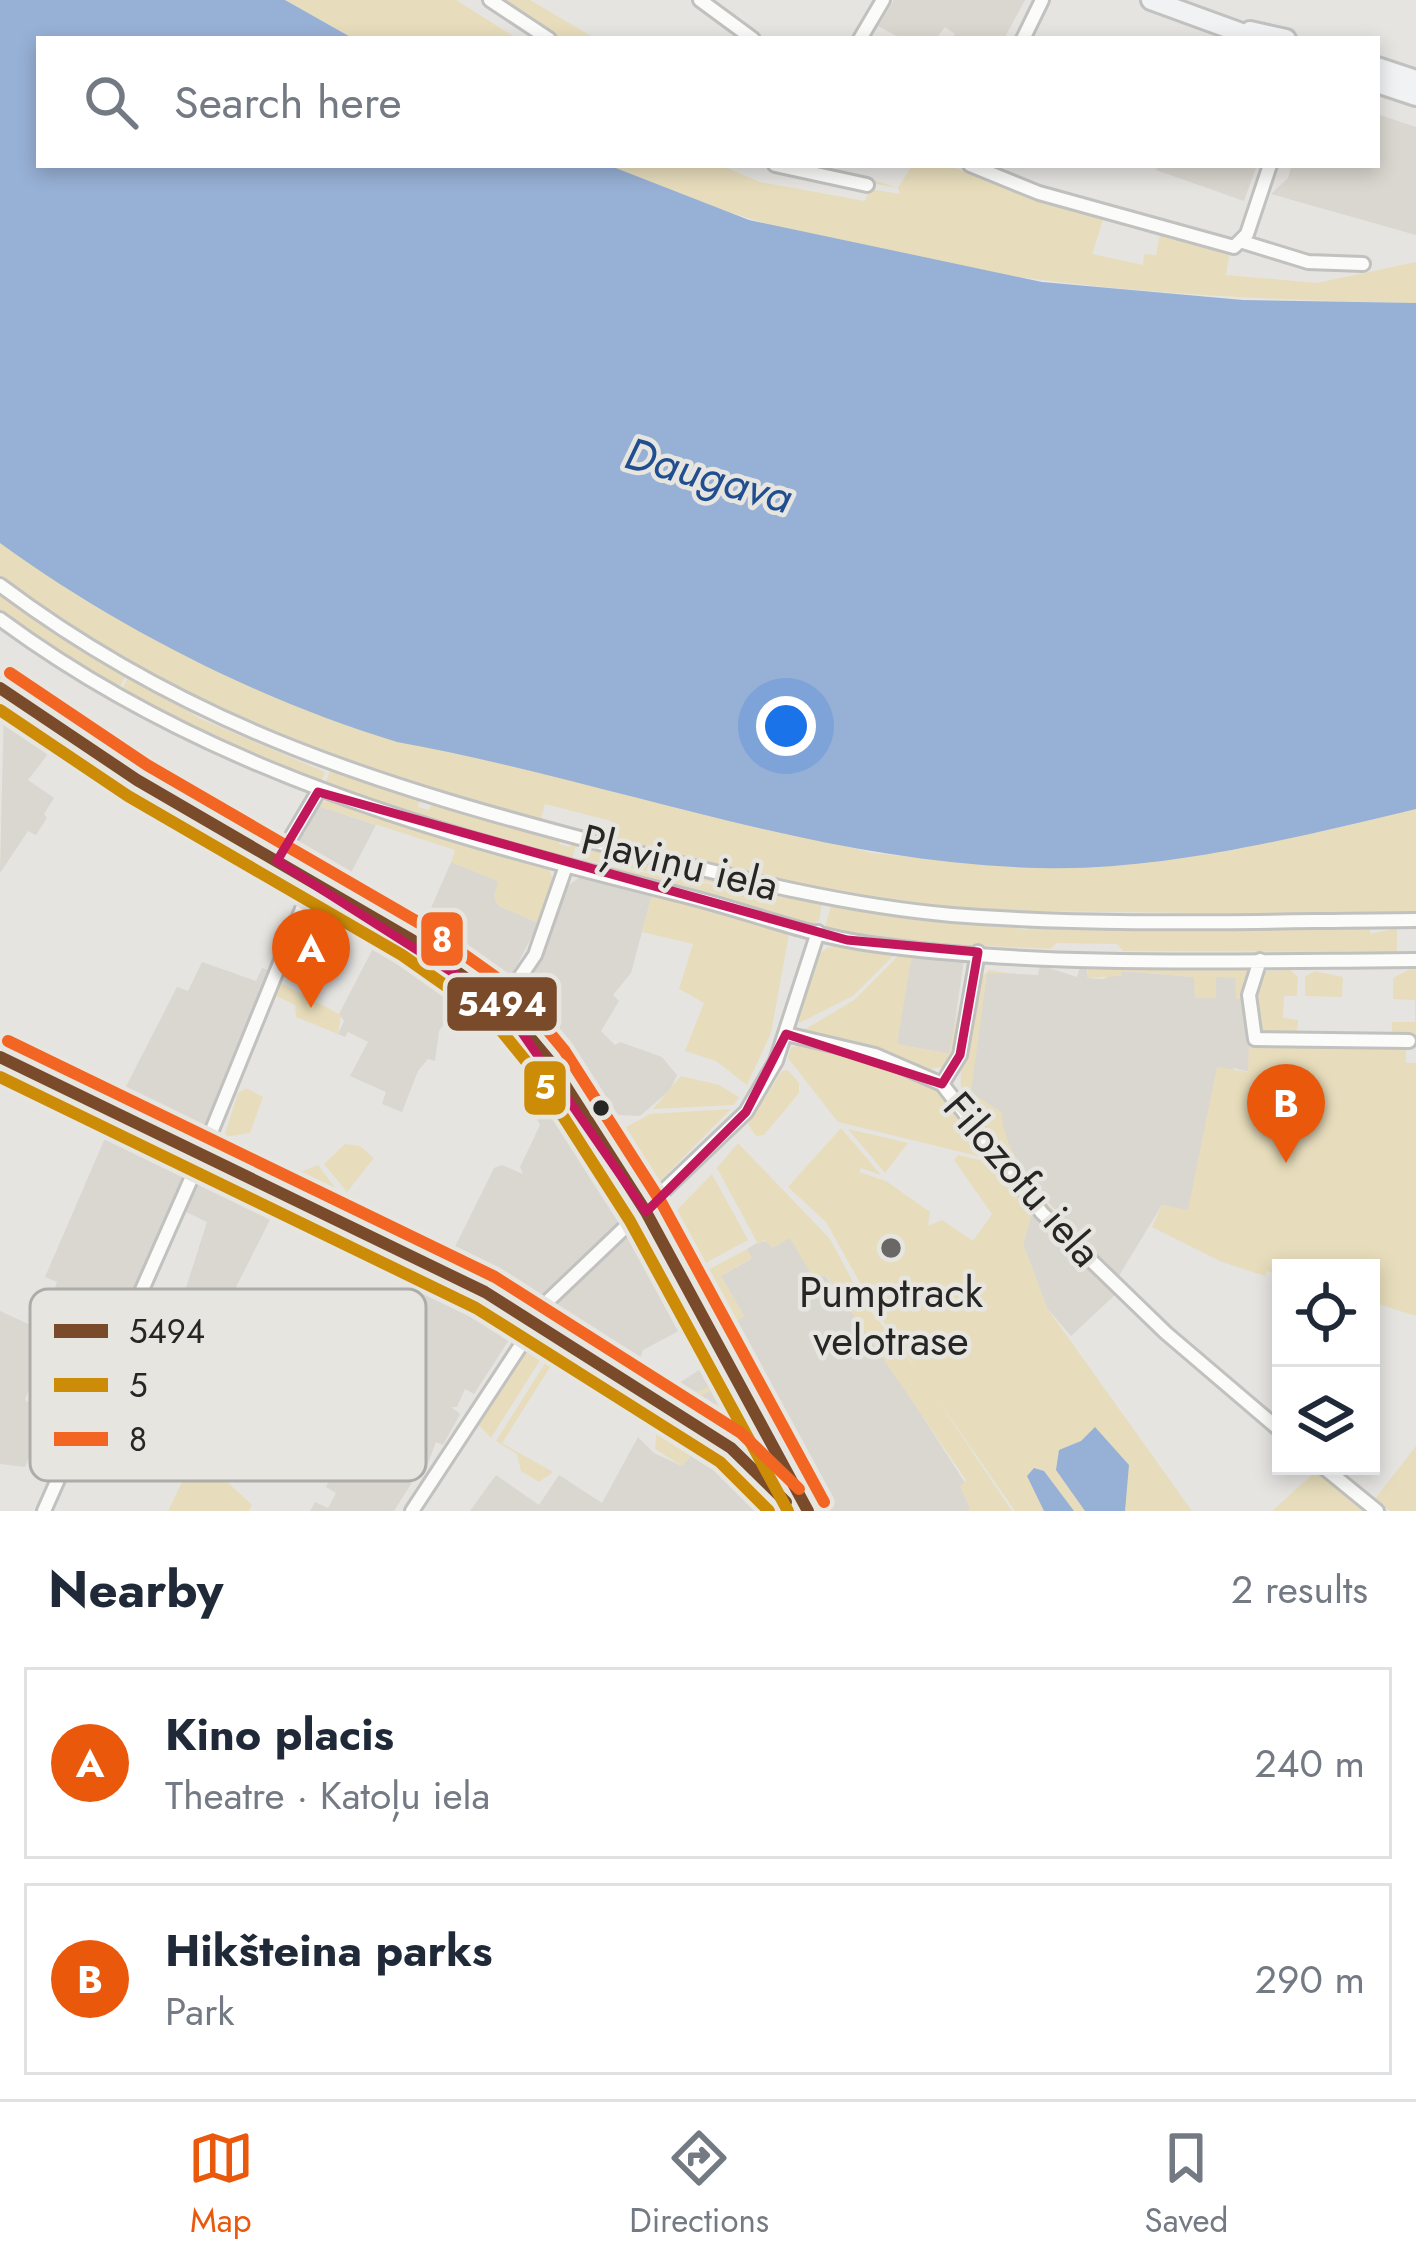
<!DOCTYPE html>
<meta charset="utf-8">
<style>
:root{--surface:#fff;--page:#f2f2f3;--text:#1f2937;--muted:#747a83;--line:#e0e1e3;--accent:#ea580c}
body{margin:0;font-family:Jost,sans-serif;background:var(--page);color:var(--text)}
.controls{position:absolute;right:36px;bottom:36px;display:grid;overflow:hidden;border-radius:0px;box-shadow:0 6px 18px #0003}
.controls button{width:108px;height:108px;display:grid;place-items:center;padding:0;border:0;border-bottom:3px solid var(--line);background:var(--surface);color:var(--text);font:60px sans-serif}
.you{position:absolute;left:786px;top:726px;width:42px;height:42px;margin:-30px;border:9px solid #fff;border-radius:50%;background:#1a73e8;box-shadow:0 0 0 18px #1a73e833}
.badge{display:grid;place-items:center;width:78px;height:78px;border-radius:50%;background:var(--accent);color:#fff;font-size:39px;font-weight:700}
.pin{position:absolute;translate:-50% -99px;filter:drop-shadow(0 3px 6px #0008)}
.pin::after{content:'';position:absolute;top:63px;width:42px;height:36px;background:inherit;clip-path:polygon(0 0,100% 0,50% 100%)}
.list{margin:0;padding:0;list-style:none}
h2{display:flex;justify-content:space-between;align-items:center;height:156px;margin:0;padding:0 48px;font-size:51px}
h2 small{font-size:39px;font-weight:400;color:var(--muted)}
.list li{display:grid;grid-template-columns:78px 1fr auto;gap:36px;align-items:center;box-sizing:border-box;height:192px;margin:0 24px 24px;padding:0 24px;border:3px solid var(--line);border-radius:0px}
.list b{display:block;font-size:45px;white-space:nowrap}
.list p{margin:0;font-size:39px;white-space:nowrap;color:var(--muted)}
.list em{font-size:39px;font-style:normal;color:var(--muted)}
.icon{flex:none;width:66px;height:66px;fill:none;stroke:currentColor;stroke-width:2;stroke-linecap:round;stroke-linejoin:round}
.map{position:relative;flex:none;width:1416px;height:1511px;overflow:hidden}
.search{position:absolute;background:var(--surface);box-shadow:0 6px 18px #0003;left:36px;right:36px;top:36px;height:132px;display:flex;align-items:center;gap:30px;box-sizing:border-box;padding:0 42px;border-radius:0px;color:var(--muted);font-size:45px}
.sheet{height:588px;background:var(--surface)}
nav{display:flex;justify-content:space-around;align-items:center;box-sizing:border-box;height:168px;border-top:3px solid var(--line);background:var(--surface);font-size:33px;color:var(--muted)}
nav a{display:grid;justify-items:center;gap:6px}
nav .on{color:var(--accent)}
.map>svg:first-child{display:block}
.built{fill:#dad7d0}
.green{fill:#e7ddbc}
.water{fill:#97b0d5}
.lines{fill:none;stroke-linecap:round;stroke-linejoin:round}
.street-casing{stroke:#c1c1bf;stroke-width:18}
.secondary-casing{stroke:#c1c1bf;stroke-width:24}
.street{stroke:#fbfbfa;stroke-width:12}
.secondary{stroke:#f0f2f4;stroke-width:18}
.bus-1-casing{stroke:#e6e5e0;stroke-width:21}
.bus-2-casing{stroke:#e6e5e0;stroke-width:21}
.bus-3-casing{stroke:#e6e5e0;stroke-width:21}
.bus-1{stroke:#7a4b2a;stroke-width:12}
.bus-2{stroke:#cd8c07;stroke-width:12}
.bus-3{stroke:#f26522;stroke-width:12}
.marked{fill:none;stroke:#c2185b;stroke-width:9;stroke-linejoin:round}
.bus-dot{fill:#272625;stroke:#e6e5e0;stroke-width:4.5}
.poi-dot{fill:#6a6867;stroke:#e6e5e0;stroke-width:4.5}
.labels{text-anchor:middle;stroke-width:9;stroke-linejoin:round;paint-order:stroke}
.street-label{font-size:42px;fill:#272625;stroke:#e6e5e0}
.poi-label{font-size:42px;fill:#272625;stroke:#e6e5e0}
.water-label{font-size:45px;font-style:italic;fill:#204e91;stroke:#e6e5e0}
.key{fill:#e6e5e0;stroke:#adaca8;stroke-width:3}
.key-label{font-size:33px;fill:#272625}
.line-badge{stroke:#e6e5e0;stroke-width:4.5}
.badge-label{font-size:33px;text-anchor:middle;font-weight:bold;fill:#fff}
</style>
<div class="map">
<svg width="1416" height="1511" viewBox="0 0 1416 1511">
<rect width="100%" height="100%" fill="#e5e4e1"/>
<!-- built -->
<path class="built" d="M894,0H1025L1004,39H952L955,34L945,27L936,39H902L878,26Z
M1377,114L1416,127V235L1271,194L1288,178L1292,165H1377Z
M1159,165H1257L1244,201L1156,170Z
M4,701L59,740L28,780L54,798L44,814L47,818L36,835L28,831L0,873Z
M316,805L376,825L344,886L288,855Z
M451,862L499,881L494,897L499,906L539,923L504,990L421,931Z
M583,875L653,891L631,973L613,995L619,1001L601,1031L615,1045L620,1042L662,1057L677,1075L670,1090L640,1116L617,1115L593,1084L580,1093L548,1042L512,1000L550,934L569,885Z
M382,931L469,987L439,1031L435,1061L428,1059L418,1071L402,1112L382,1104L386,1092L350,1076L368,1042L348,1032L345,1037L338,1034L344,1021L339,1014Z
M921,955L964,960L950,1054L896,1044L911,960Z
M202,962L256,981L262,968L268,970L199,1139L118,1102L177,987L188,991Z
M1081,964H1086L1088,978L1103,979L1121,971L1195,977V997L1215,977L1260,978L1258,1044L1249,1072L1234,1068L1208,1124L1188,1211L1162,1205L1117,1279L1040,1193L970,1092L987,972L1038,975L1040,965L1077,977Z
M542,1088L557,1093L634,1213L532,1307L448,1261L494,1168L502,1165L523,1174L520,1167L540,1125L533,1112Z
M112,1122L193,1160L117,1327L51,1297L57,1282L45,1277Z
M202,1163L279,1202L225,1309L185,1291L207,1222L182,1210Z
M1033,1209L1117,1293L1071,1336L1047,1308L1023,1244Z
M640,1223L692,1324L643,1350L633,1379L537,1316Z
M790,1237L813,1277L825,1275L877,1345L983,1511H829L816,1493L788,1442L795,1437L770,1402L730,1324L744,1316L721,1276L751,1259L747,1249L757,1243Z
M424,1273L518,1326L474,1394L465,1389L457,1407H451L460,1414L443,1445L436,1442L424,1474L416,1476L394,1511H310L315,1502L328,1508L333,1499L336,1493L326,1487Z
M0,1311L50,1334L25,1400L73,1429L65,1447L38,1436L25,1467L0,1464Z
M717,1358L752,1422L734,1432L738,1444L661,1395Z
M638,1437L654,1453L682,1466L703,1441L720,1455L724,1452L775,1511H470L496,1475L539,1505L559,1475L602,1503Z"/>
<!-- green -->
<path class="green" d="M285,0H456L518,39H354Z
M496,0H530L596,39H556Z
M608,165H720L760,182L865,201L869,189L900,194L898,188L866,182L868,178L898,188L912,165H948L1033,200L1104,217L1092,254L1143,265L1144,254L1156,255L1160,234L1230,251L1226,275L1317,283L1416,262V303C1143,298 861,279 608,165Z
M0,543L155,639L353,728L873,853L976,864L1319,832L1416,809V916L960,910L736,876L607,840L611,821L545,804L540,822C343,772 165,697 0,576Z
M0,592L126,675L118,690L0,614Z
M129,676L201,719L325,772L319,787L121,691Z
M330,771L419,801L418,807L429,810L431,805L560,838L559,844L569,847L577,842L571,862L323,789Z
M329,800L547,864L553,880L539,923L499,906L494,897L498,881L451,862L455,850L316,805Z
M584,844L741,888L582,860Z
M584,862L822,904L819,921L811,924Z
M653,891L789,934L771,1033L747,1085L716,1061L685,1051L704,1003L679,989L693,944L642,932Z
M323,898L349,914L316,900L281,983L341,1015L338,1034L296,1017L295,1005L276,996L316,899Z
M831,904L1018,924V929L1028,930L1030,924L1370,927V934L1397,928V952L1123,951L1117,944L1057,943L1050,949L888,941L825,928Z
M840,944L896,953L853,996L799,1023C799,994 807,948 840,944Z
M901,953L921,955L911,960L897,1044L949,1054L958,1007L953,1055L943,1067L930,1069L804,1030L854,1000Z
M1165,966H1245L1249,975L1242,999H1236L1235,977H1216V998H1195L1194,977L1122,971L1121,976L1087,978L1088,969Z
M1416,966V1036H1392V1022H1415V1000L1393,999V978Z
M989,970L1016,974L987,973L971,1092L1002,1113C1002,1168 1081,1238 1117,1279C1081,1243 964,1135 961,1087C958,1052 976,1012 981,978Z
M1290,970L1298,977L1297,996H1284L1283,1018L1298,1020L1297,1035L1266,1034C1249,1018 1252,988 1266,971Z
M1314,971L1343,977L1342,997L1305,996V977Z
M1249,1043L1406,1045V1063H1416V1316L1371,1302V1268H1281V1275L1267,1271L1265,1276L1222,1262L1152,1227L1162,1205L1188,1210L1217,1067L1248,1072Z
M806,1045L887,1065L943,1091L994,1160L838,1122L788,1058L791,1047Z
M788,1070L799,1083V1093L764,1135L756,1136L748,1124L782,1071Z
M681,1076L719,1085L739,1097L734,1105L653,1109Z
M246,1088L263,1097L250,1133L224,1137L238,1093Z
M731,1109L657,1184L619,1131L650,1114Z
M841,1128L881,1175L861,1168L859,1172L886,1181L930,1212L928,1226L942,1220L973,1241L992,1214L954,1160L958,1155L997,1164L1033,1209L1023,1244L1047,1308L1192,1511H1015L874,1308L826,1222L788,1187Z
M848,1129H849L908,1143L885,1173Z
M738,1143L830,1239L863,1301L921,1375L1012,1511H966L970,1508L960,1487L966,1480L826,1275L813,1277L790,1238L772,1248L765,1240L758,1244L717,1168Z
M345,1144L360,1146L374,1158L347,1192L324,1164Z
M318,1165L342,1197L324,1193L317,1180L304,1194L276,1178L281,1167L303,1171Z
M712,1174L748,1240L700,1266L673,1214Z
M747,1249L752,1258L721,1276L744,1316L730,1324L704,1272Z
M535,1338L549,1346L491,1438L478,1424Z
M554,1349L559,1353L502,1443L553,1472L539,1482L521,1471L517,1454L496,1441Z
M708,1387L710,1391L692,1400L699,1413L735,1395L749,1420L739,1425L733,1415L723,1421L729,1432L722,1436L670,1403Z
M658,1415L674,1431L701,1443L682,1466L655,1449Z
M1416,1446V1511H1390L1375,1499Z
M196,1453L252,1505L249,1511H168Z
M1316,1471L1368,1511H1272Z"/>
<!-- water -->
<path class="water" d="M0,0H285L354,39H39V165H608L749,220L1042,282L1243,300L1416,303V809C1299,837 1160,872 1039,868C818,863 612,781 397,742C259,700 117,628 0,543Z
M1095,1427L1129,1465L1125,1511H1085L1056,1470L1059,1450L1081,1441Z
M1034,1468L1044,1471L1074,1511H1044L1027,1476Z"/>
<g class="lines">
<!-- street casing -->
<g class="street-casing">
<path id="street" d="M490,0L549,39
M700,0L753,39
M860,39L883,0
M1023,39L1042,0
M775,165L867,185
M970,165L1039,193L1234,247L1247,234L1270,165
M1243,242L1308,262L1363,264
M0,585C193,730 385,787 614,847C726,875 837,905 952,915C1106,927 1262,921 1416,920
M0,619C207,772 441,835 686,896C747,911 809,936 871,944C1044,968 1240,961 1416,960
M277,861L318,792
M1260,960L1249,995L1255,1039L1409,1041
M502,1004L535,955L566,866
M786,1034L875,1055L942,1084L1042,1213L1166,1333L1281,1431
M942,1084L960,1055L978,952
M530,1318L746,1112L776,1061L818,932
M1322,1466L1377,1511
M44,1511L203,1152L313,882
M412,1511L536,1322"/>
</g>
<!-- secondary casing -->
<g class="secondary-casing">
<path id="secondary" d="M1151,0L1258,39
M1250,31L1286,39
M1377,67L1416,80
M1377,83L1416,96
M0,688L137,780L412,940L502,1004L549,1060L646,1212L808,1511
M0,1057L485,1292L731,1448L794,1511"/>
</g>
<!-- street -->
<use href="#street" class="street"/>
<!-- secondary -->
<use href="#secondary" class="secondary"/>
<!-- bus-1 casing -->
<g class="bus-1-casing">
<path id="bus-1" d="M0,688L137,780L412,940L502,1004L549,1060L646,1212L808,1511
M0,1057L485,1292L731,1448L786,1502"/>
</g>
<!-- bus-2 casing -->
<g class="bus-2-casing">
<path id="bus-2" d="M0,710L128,796L402,955L490,1017L534,1071L630,1221L788,1511
M0,1077L476,1308L720,1462L769,1511"/>
</g>
<!-- bus-3 casing -->
<g class="bus-3-casing">
<path id="bus-3" d="M10,673L147,765L421,924L515,991L564,1050L661,1202L824,1502
M8,1041L495,1277L741,1433L799,1489"/>
</g>
<!-- bus-1 -->
<use href="#bus-1" class="bus-1"/>
<!-- bus-2 -->
<use href="#bus-2" class="bus-2"/>
<!-- bus-3 -->
<use href="#bus-3" class="bus-3"/>
</g>
<!-- marked area -->
<path class="marked" d="M318,792L847,940L978,952L960,1055L942,1084L786,1034L746,1112L646,1212L502,1004L277,861Z"/>
<!-- markers -->
<circle class="bus-dot" cx="601" cy="1108" r="10"/>
<circle class="poi-dot" cx="891" cy="1248" r="12"/>
<g class="labels">
<!-- street labels -->
<g class="street-label">
<text transform="translate(680 862) rotate(14)" y="15">Pļaviņu iela</text>
<text transform="translate(1023 1179) rotate(49)" y="15">Filozofu iela</text>
</g>
<!-- poi labels -->
<g class="poi-label">
<text x="891" y="1307">Pumptrack<tspan x="891" dy="48">velotrase</tspan></text>
</g>
<!-- water labels -->
<g class="water-label">
<text transform="translate(709 475) rotate(16)" y="16">Daugava</text>
</g>
</g>
<!-- legend -->
<rect x="30" y="1289" width="396" height="192" rx="18" class="key"/>
<rect x="54" y="1324" width="54" height="14" fill="#7a4b2a"/>
<rect x="54" y="1378" width="54" height="14" fill="#cd8c07"/>
<rect x="54" y="1432" width="54" height="14" fill="#f26522"/>
<g class="key-label">
<text x="129" y="1343">5494</text>
<text x="129" y="1397">5</text>
<text x="129" y="1451">8</text>
</g>
<g class="line-badge">
<rect x="419" y="910" width="46" height="58" rx="12" fill="#f26522"/>
<rect x="445" y="975" width="114" height="58" rx="12" fill="#7a4b2a"/>
<rect x="522" y="1059" width="46" height="58" rx="12" fill="#cd8c07"/>
</g>
<g class="badge-label">
<text x="442" y="951">8</text>
<text x="502" y="1016">5494</text>
<text x="545" y="1099">5</text>
</g>
</svg>
<div class="controls">
<button><svg class="icon" aria-label="locate" viewBox="0 0 24 24"><circle cx="12" cy="12" r="6"/><path d="M12 2v4M12 18v4M2 12h4M18 12h4"/></svg></button>
<button><svg class="icon" aria-label="layers" viewBox="0 0 24 24"><path d="M12 4l9 5-9 5-9-5zM3 14l9 5 9-5"/></svg></button>
</div>
<div class="you"></div>
<div class="pin badge" style="left:311px;top:1008px">A</div>
<div class="pin badge" style="left:1286px;top:1163px">B</div>
<div class="search"><svg class="icon" aria-label="search" viewBox="0 0 24 24"><circle cx="10" cy="10" r="6"/><path d="M15 15l6 6"/></svg>Search here</div>
</div>
<section class="sheet">
<h2>Nearby<small>2 results</small></h2>
<ul class="list">
<li><span class="badge">A</span><div><b>Kino placis</b><p>Theatre · Katoļu iela</p></div><em>240 m</em></li>
<li><span class="badge">B</span><div><b>Hikšteina parks</b><p>Park</p></div><em>290 m</em></li>
</ul>
</section>
<nav>
<a class="on"><svg class="icon" aria-label="map" viewBox="0 0 24 24"><path d="M3 6l6-2 6 2 6-2v14l-6 2-6-2-6 2zM9 4v14M15 6v14"/></svg>Map</a>
<a><svg class="icon" aria-label="directions" viewBox="0 0 24 24"><path d="M12 3l9 9-9 9-9-9zM9 14v-3h6M13 9l2 2-2 2"/></svg>Directions</a>
<a><svg class="icon" aria-label="saved" viewBox="0 0 24 24"><path d="M7 4h10v16l-5-4-5 4z"/></svg>Saved</a>
</nav>
